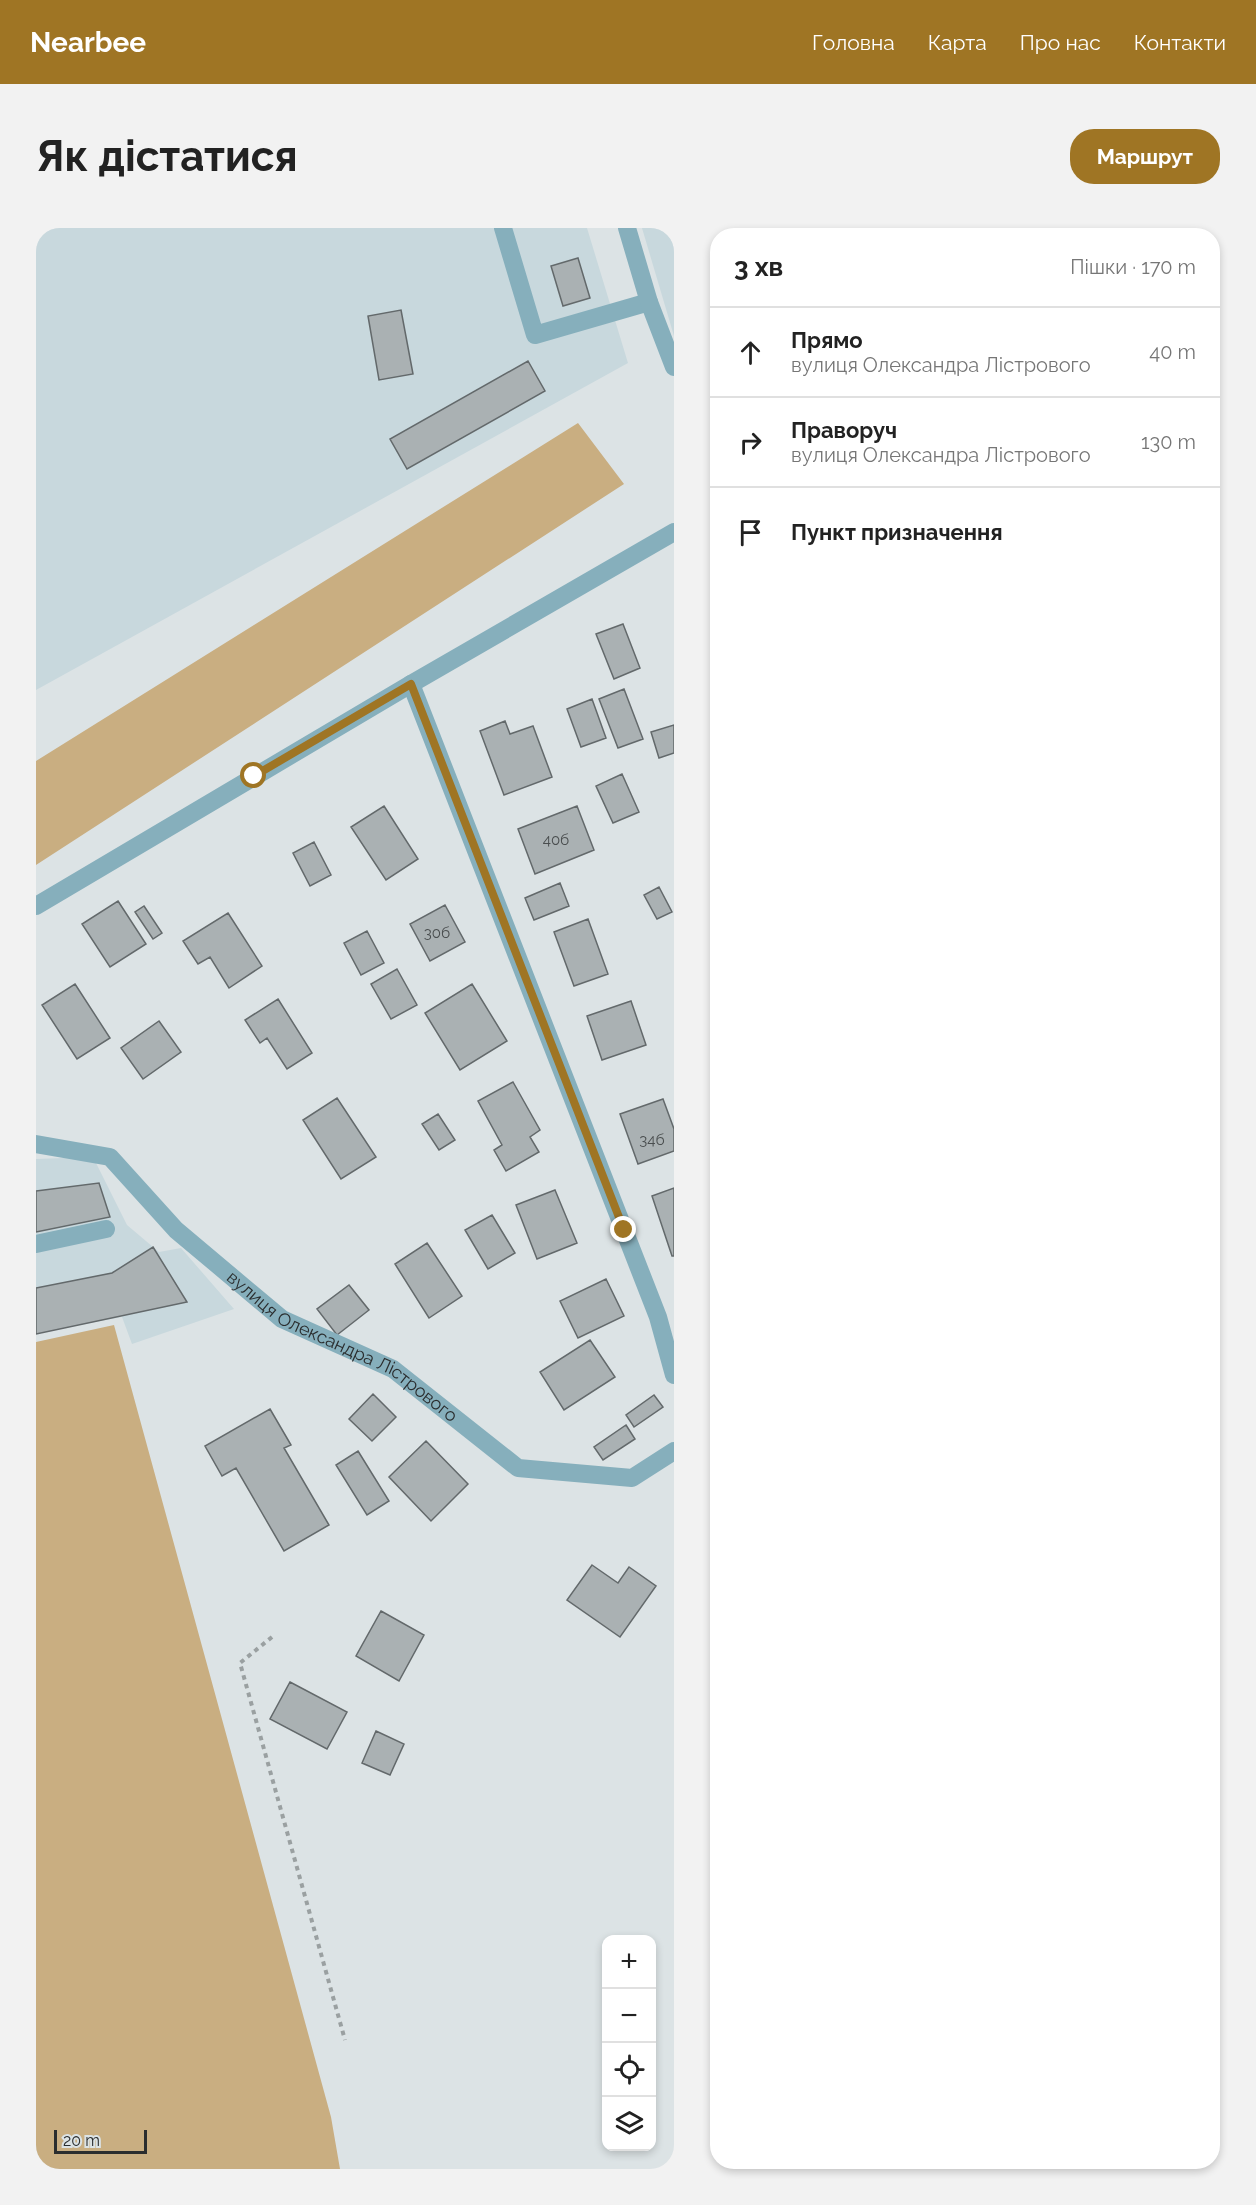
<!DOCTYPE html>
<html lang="uk">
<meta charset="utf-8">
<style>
:root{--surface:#fff;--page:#f2f2f2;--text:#222;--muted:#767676;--line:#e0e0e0;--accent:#9f7524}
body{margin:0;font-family:Raleway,sans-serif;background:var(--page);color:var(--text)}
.controls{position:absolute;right:18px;bottom:18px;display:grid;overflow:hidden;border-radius:12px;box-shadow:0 3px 9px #0003}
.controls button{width:54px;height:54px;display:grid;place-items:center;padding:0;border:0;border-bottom:2px solid var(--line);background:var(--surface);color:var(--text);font:30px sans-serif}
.scale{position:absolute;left:18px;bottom:15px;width:93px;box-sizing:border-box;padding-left:6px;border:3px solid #2a2d2e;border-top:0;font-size:16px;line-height:21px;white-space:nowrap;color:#2a2d2e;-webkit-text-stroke:4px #dce3e5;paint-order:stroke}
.stop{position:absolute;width:18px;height:18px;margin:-14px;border:4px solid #9f7524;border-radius:50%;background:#fff}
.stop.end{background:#9f7524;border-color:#fff;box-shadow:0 2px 6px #0008}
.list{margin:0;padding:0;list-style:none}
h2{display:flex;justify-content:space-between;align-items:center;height:78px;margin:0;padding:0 24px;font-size:26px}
h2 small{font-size:20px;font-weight:400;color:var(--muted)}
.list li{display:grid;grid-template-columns:39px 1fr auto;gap:18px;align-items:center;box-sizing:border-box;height:90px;padding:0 24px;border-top:2px solid var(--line)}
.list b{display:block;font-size:22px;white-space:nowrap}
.list p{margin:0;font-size:20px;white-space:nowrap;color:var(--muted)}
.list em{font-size:20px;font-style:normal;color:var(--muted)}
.icon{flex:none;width:33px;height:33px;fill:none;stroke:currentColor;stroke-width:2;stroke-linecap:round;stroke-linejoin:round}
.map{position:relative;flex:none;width:638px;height:1941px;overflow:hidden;border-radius:24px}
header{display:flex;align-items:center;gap:36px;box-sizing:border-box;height:84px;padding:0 30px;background:var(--accent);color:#fff}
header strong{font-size:28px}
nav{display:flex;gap:33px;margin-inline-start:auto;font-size:21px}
.intro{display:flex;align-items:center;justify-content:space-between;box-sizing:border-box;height:144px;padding:0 36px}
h1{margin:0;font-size:42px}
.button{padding:15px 27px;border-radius:24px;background:var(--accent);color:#fff;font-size:21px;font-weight:700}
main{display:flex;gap:36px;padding:0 36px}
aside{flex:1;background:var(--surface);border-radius:24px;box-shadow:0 3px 9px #0003}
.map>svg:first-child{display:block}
.built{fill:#c8d8dd}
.green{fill:#c9ae81}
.building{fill:#aab1b3;stroke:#63696b;stroke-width:1.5}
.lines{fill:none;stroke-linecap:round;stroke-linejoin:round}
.path{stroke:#9aa0a1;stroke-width:4;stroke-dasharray:4.5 4.5;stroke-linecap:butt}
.minor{stroke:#86afbc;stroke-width:18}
.route{stroke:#9f7524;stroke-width:8}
.labels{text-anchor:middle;stroke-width:4.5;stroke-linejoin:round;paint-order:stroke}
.number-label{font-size:15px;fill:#4a4e4f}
.street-label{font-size:18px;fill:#2a2d2e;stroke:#dce3e5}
</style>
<header>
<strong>Nearbee</strong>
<nav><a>Головна</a><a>Карта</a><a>Про нас</a><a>Контакти</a></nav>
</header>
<div class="intro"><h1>Як дістатися</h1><a class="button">Маршрут</a></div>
<main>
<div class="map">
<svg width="638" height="1941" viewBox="0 0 638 1941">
<rect width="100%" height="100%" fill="#dce3e5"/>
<!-- built -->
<path class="built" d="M0,0H551L592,135L0,462Z
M606,0H638V108Z
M57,929L91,997L123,1024L145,1020L198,1081L96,1116L86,1089L0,1105V931Z"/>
<!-- green -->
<path class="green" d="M542,195L588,256L0,637V533Z
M78,1097L295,1889L304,1941H0V1114Z"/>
<!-- building -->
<path class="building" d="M542,30L554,70L527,78L515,38Z
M365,82L377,146L343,152L332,88Z
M492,133L509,163L371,241L354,211Z
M587,396L604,440L578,451L560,406Z
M588,461L607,511L582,520L563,471Z
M556,471L570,510L545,519L531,481Z
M469,493L474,506L497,498L516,549L468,567L444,503Z
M638,497V525L623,530L615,504Z
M586,546L603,584L577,595L560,558Z
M348,578L382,631L350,652L315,599Z
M541,578L558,622L499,646L482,601Z
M278,614L295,647L274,658L257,625Z
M524,655L533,678L498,692L489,670Z
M623,659L636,684L621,691L608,667Z
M82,673L110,716L74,739L46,696Z
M409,677L429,714L394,733L374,696Z
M108,678L126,705L117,711L99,684Z
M192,685L226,738L193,760L174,729L162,736L147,713Z
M552,691L572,746L538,758L518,704Z
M331,703L348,735L325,747L308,715Z
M361,741L381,777L355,791L335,756Z
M39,756L74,810L41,831L6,777Z
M436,756L471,813L424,842L389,785Z
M242,771L276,825L251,841L231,810L224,815L209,792Z
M595,773L610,817L566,832L551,788Z
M123,793L145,824L107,851L85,820Z
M477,854L504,902L494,909L503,924L470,943L458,922L466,917L442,873Z
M301,870L340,929L305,951L267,892Z
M627,871L638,901V923L602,936L584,886Z
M402,886L419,912L403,922L386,896Z
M63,955L74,989L0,1004V963Z
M638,960V1028H636L616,968Z
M519,962L541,1015L501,1031L480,977Z
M456,987L479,1025L452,1041L429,1002Z
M391,1015L426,1068L393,1090L359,1036Z
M117,1019L151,1074L0,1106V1060L76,1045Z
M570,1051L588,1088L542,1110L524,1073Z
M313,1057L333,1082L301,1107L281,1081Z
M554,1112L579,1149L528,1182L504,1144Z
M337,1166L360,1189L336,1213L313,1191Z
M618,1167L627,1179L598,1199L590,1187Z
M234,1181L255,1217L248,1220L293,1297L248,1323L200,1240L186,1248L169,1218Z
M590,1197L599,1211L567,1232L558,1219Z
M390,1213L432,1256L395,1293L353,1249Z
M322,1223L353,1273L331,1287L300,1237Z
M556,1337L582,1355L593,1339L620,1358L584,1409L531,1372Z
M345,1383L388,1407L363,1453L320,1428Z
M254,1454L311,1484L291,1521L234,1491Z
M340,1503L368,1516L354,1547L326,1535Z"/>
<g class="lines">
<!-- path -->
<path class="path" d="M236,1409L204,1435L309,1812"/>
<!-- minor -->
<g class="minor">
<path d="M467,0L499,107L613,74"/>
<path d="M591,0L613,74L638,139"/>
<path d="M375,456L622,1089L638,1147"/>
<path d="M0,678L375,456L638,304"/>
<path id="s1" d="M0,916L74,929L140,1002L246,1091L357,1141L482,1240L596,1250L638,1223"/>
<path d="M0,1016L70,1001"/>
</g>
</g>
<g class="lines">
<!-- route -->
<path class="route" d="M218,548L375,456L588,1002"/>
</g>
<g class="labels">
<!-- number labels -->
<g class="number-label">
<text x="520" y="617">40б</text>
<text x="401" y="710">30б</text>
<text x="616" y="917">34б</text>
</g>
<!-- street labels -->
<g class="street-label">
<text dy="6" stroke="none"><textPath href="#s1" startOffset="378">вулиця Олександра Лістрового</textPath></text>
</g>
</g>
</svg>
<div class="controls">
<button>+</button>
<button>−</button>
<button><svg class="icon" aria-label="locate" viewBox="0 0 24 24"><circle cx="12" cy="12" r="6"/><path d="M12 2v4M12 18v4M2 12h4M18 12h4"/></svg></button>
<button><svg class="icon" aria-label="layers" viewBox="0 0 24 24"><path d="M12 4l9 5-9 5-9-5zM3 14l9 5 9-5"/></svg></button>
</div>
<div class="scale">20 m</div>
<div class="stop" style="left:218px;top:548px"></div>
<div class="stop end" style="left:588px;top:1002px"></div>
</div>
<aside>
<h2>3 хв<small>Пішки · 170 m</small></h2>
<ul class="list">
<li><svg class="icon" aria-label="ahead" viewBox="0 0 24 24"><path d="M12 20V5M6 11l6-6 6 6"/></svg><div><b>Прямо</b><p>вулиця Олександра Лістрового</p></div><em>40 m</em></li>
<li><svg class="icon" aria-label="right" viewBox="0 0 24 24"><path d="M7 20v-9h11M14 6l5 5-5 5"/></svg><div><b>Праворуч</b><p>вулиця Олександра Лістрового</p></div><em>130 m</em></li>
<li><svg class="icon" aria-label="arrive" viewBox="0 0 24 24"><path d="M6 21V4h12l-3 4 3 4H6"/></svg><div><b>Пункт призначення</b></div></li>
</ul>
</aside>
</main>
